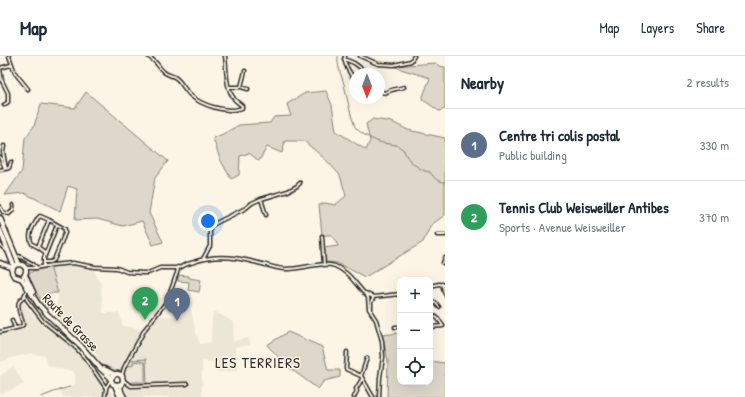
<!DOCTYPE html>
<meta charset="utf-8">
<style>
:root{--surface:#fff;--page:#f2f2f3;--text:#1f2937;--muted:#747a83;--line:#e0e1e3;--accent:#1a73e8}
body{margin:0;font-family:"Patrick Hand",sans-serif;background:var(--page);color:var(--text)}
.controls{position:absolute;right:12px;bottom:12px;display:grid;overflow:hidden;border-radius:8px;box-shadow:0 4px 16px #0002}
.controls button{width:36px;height:36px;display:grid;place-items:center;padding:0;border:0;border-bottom:1px solid var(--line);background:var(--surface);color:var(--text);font:20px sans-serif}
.compass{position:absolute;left:349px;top:12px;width:36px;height:36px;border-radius:50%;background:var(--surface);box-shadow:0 4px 16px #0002;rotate:180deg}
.you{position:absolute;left:208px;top:165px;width:14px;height:14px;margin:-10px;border:3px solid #fff;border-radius:50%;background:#1a73e8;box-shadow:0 0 0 6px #1a73e833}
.badge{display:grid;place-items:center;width:26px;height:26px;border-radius:50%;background:var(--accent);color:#fff;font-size:13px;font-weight:700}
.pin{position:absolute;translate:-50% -33px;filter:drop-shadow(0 1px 2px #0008)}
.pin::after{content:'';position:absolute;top:21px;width:14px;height:12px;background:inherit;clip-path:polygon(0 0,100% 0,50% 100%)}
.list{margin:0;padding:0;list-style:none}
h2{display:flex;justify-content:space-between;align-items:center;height:52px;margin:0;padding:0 16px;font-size:17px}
h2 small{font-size:13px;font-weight:400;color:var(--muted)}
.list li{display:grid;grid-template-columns:26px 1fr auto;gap:12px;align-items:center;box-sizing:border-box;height:72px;padding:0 16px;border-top:1px solid var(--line)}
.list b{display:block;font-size:15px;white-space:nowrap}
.list p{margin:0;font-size:13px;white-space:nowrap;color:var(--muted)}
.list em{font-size:13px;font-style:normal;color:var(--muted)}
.icon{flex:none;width:22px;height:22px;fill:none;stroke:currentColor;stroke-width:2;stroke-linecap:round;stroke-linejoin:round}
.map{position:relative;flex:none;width:445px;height:341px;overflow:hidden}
header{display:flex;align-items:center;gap:24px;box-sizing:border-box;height:56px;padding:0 20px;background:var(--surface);border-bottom:1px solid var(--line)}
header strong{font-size:19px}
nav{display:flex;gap:22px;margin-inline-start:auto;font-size:14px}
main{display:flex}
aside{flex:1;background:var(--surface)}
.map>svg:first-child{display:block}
.built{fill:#ece6d7}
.green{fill:#ded8ca;stroke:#84827a}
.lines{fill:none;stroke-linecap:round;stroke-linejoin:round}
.stream{stroke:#7d7b74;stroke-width:1}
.street-casing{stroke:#2b2b2b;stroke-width:5}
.primary-casing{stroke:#2b2b2b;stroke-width:7}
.street{stroke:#fcf5e5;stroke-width:2}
.primary{stroke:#fcf5e5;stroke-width:4}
.labels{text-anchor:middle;stroke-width:3;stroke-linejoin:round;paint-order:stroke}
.street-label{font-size:13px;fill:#2b2b2b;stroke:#fcf5e5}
.quarter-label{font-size:15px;letter-spacing:1px;fill:#2b2b2b;stroke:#fcf5e5}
</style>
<header>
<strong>Map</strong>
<nav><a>Map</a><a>Layers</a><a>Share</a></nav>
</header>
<main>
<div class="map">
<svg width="445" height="341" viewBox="0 0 445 341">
<rect width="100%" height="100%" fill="#fcf5e5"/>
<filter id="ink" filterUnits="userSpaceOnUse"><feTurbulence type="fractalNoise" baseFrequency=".025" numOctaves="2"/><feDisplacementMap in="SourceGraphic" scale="8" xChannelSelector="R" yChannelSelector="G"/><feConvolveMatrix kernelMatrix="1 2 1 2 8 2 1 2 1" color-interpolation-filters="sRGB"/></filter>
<g filter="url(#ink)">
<!-- built -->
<path class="built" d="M81,209L93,213L101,229L103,257H119L123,270L136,272L141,276L122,312L118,315H113L103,310L95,297L51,254L57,249L58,237L50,211Z
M22,245L40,267L64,284L69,287L84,302L103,331L108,332L115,341H63L61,335L69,333L75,327V319L73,315L65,314L47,309L45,299H36L32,297L11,302L0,307V279L26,272L20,251V247Z
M191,253L196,278L200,288L211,286L212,262L214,255L230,264L234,267L233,285L248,282L251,289L235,291L238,314L224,316L215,315L216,306L202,305V341H128L123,336V334L126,330L128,325L125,322L124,317L126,312L156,259L178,261L187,257Z
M13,310L24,328L0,339V320Z"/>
<!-- green -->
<path class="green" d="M436,7L439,10L445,11V53L439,55L422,43L430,22C418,18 405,15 393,10Z
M326,35L332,49L336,75L366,94L370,85L366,68L373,63L392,66L408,74L445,82V159L431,169L423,186L365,221L337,207L325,206L324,192L338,190L332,179H322L319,149L325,147L335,149L346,140L340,119L325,103L304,85H285L282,97L267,91L259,105L249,97L240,100L239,119L231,123L220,103L213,82L223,78L239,69L270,67L274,61L291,60L287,48L305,37Z
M86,36L168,105L155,122L149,157L163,186L153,189L142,165L123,170L97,163L75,164L77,133L68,130L60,155L24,137L5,139L22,115L25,82L34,70L41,48L75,52Z
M50,211L58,237H50L44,241L43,246L49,253C41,244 30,230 29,218C34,213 43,213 50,211Z
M178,219L189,220V222L201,224L199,236L188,234L189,226L178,225Z
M288,276L322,291L328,314H340V321L324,325L318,333L287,310L267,289Z
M400,277V326H430V305L445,307V341H387L388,305L382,279Z
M146,303L147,328L133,329L130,328L131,326H145V307L140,305L133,306V309L131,310L128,309L131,304Z"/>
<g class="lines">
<!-- stream -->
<path class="stream" d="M338,0C337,11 341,18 344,28C347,42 350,57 355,71C361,78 374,85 383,87C387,88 392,88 396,89C399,90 402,93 404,94C405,103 421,116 430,116C434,122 438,126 445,126
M41,341L59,334L70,331"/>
<!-- street casing -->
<g class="street-casing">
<path id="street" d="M9,0L15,17L28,33
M148,0C151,3 155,5 157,8C159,10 160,13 163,15C166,19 172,19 176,22C181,26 185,34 190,39C201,49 227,58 242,52V50C240,48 237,46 235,44C225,32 227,15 225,0
M345,0C343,11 353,18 355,28
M360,0L378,8L394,9L411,5L414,0
M344,3L354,7L369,18
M0,12L11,9
M0,13L2,25L8,37V46L4,49
M379,30L382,36L385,37C391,33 398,33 404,31
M229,31H241L245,15
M241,31L248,33
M4,90L3,96L6,113
M0,101L5,112
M0,114L9,112L11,106
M261,143L266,159
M0,151L3,156L9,158C13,155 14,153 13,149
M437,179H445
M322,180L324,209
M0,189L7,195
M38,191L49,164
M19,200L33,208L37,212
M203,203L210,190V172L212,169L246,152L252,147L261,143L288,135L297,130L300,127
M45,206H51L54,204L65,177V173L49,164L40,160L38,162C33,171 27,178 32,188L38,191L46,197
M443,207L445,202
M44,210V202L57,169
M26,212H35L52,209L73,207L95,211L117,212L127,216L143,217H148L160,212H176
M442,228L445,238
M430,230L439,228L445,229
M25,231L27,235L25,238L27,244L43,265L68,285L78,294L86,303L106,332
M365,237L373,241
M368,241L369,253L376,264L382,285L383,301L380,321L379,341
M373,241L400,238
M430,245L436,247L439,251
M371,255V246L373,243V241
M430,259C437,259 439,264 443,270L430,271
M12,264L15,272
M395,271H400
M0,276L20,271L23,269C23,263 16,253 19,246C21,242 24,244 25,238
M347,296L346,313L361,320L373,341
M122,319L124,312L126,308L145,273L167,245L178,214L176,213V212L178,211L180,212C183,209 187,208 191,207C211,199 233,200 254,206C264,208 274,212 284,213C300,214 321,205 335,210C350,216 357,231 368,241
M361,320L367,302
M123,324L131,330L187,328
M105,341L106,332L110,325
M354,341L357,335L356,333L362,323"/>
</g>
<!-- primary casing -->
<g class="primary-casing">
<path id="primary" d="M0,162L17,203L19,208
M0,174L14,210
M0,207L13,212
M19,208L15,209L13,212L12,216L14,220L22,223L38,248L47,258L81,290L100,312L111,322
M19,208C26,209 28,215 24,220
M25,219L33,236
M104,313L114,318
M121,328L117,329L113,328L111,324C112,318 118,316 122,320L123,325C119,331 120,335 124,341
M115,329L120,341"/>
</g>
<!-- street -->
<use href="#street" class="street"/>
<!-- primary -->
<use href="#primary" class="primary"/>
</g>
</g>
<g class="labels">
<!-- street labels -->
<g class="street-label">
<text transform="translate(71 266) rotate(46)" y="5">Route de Grasse</text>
</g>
<!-- quarter labels -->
<g class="quarter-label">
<text x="258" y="312">LES TERRIERS</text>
</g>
</g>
</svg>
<div class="controls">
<button>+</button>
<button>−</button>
<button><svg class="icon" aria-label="locate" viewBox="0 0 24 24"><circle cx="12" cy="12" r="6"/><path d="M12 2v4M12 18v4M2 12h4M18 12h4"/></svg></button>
</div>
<svg class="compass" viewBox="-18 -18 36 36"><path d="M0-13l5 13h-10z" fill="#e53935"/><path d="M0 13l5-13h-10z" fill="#747a83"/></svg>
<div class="you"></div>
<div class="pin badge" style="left:177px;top:265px;background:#5c6f8a">1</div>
<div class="pin badge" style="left:145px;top:264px;background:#2e9e5b">2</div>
</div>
<aside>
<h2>Nearby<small>2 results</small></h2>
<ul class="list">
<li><span class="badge" style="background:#5c6f8a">1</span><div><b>Centre tri colis postal</b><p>Public building</p></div><em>330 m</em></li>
<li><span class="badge" style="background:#2e9e5b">2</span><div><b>Tennis Club Weisweiller Antibes</b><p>Sports · Avenue Weisweiller</p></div><em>370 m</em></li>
</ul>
</aside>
</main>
